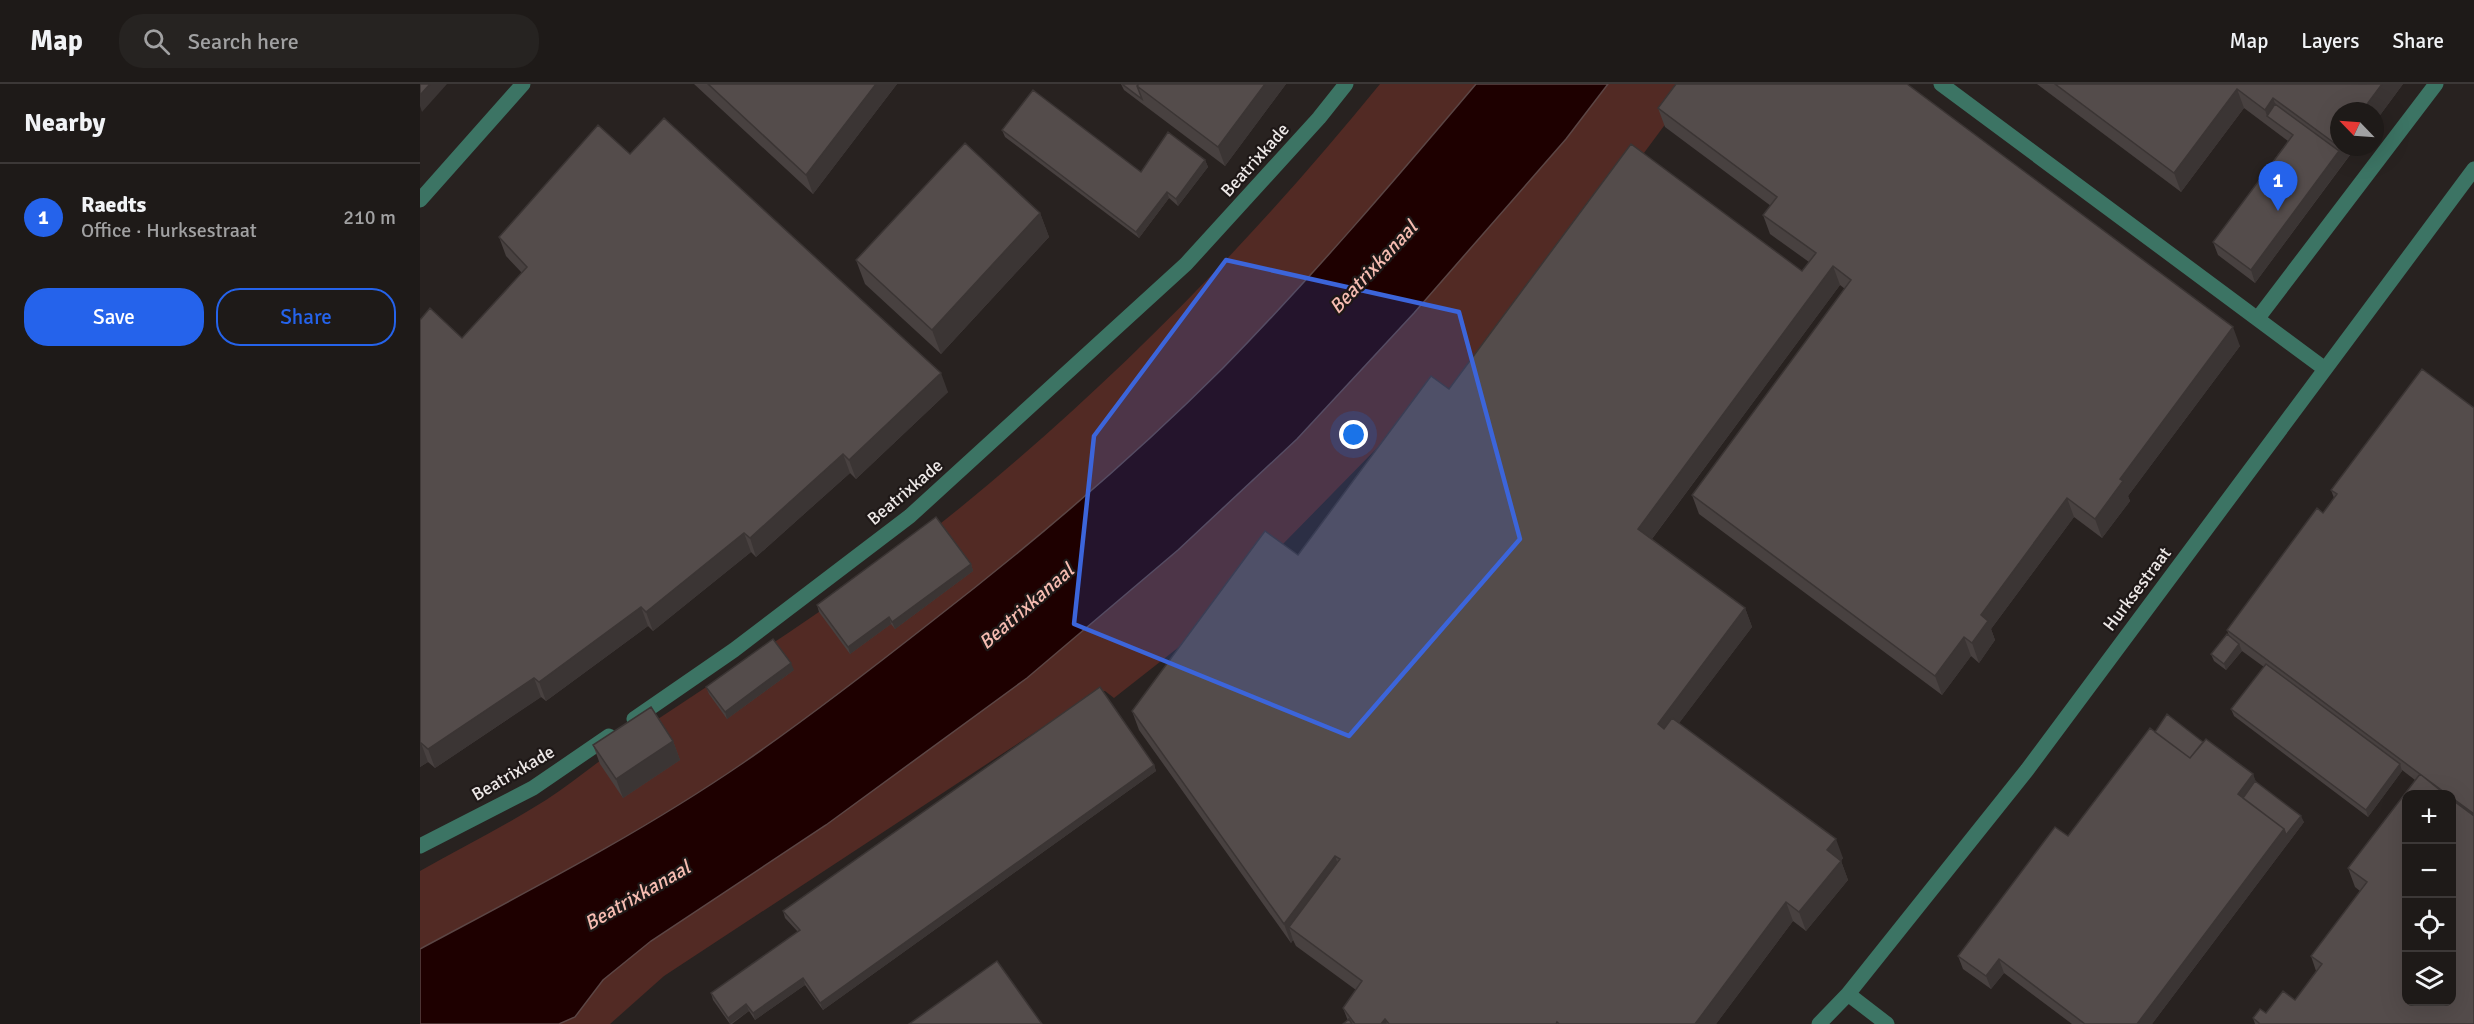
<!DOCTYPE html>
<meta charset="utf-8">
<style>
:root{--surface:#1e1a18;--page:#262321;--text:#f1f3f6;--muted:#a1a1a2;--line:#3c3837;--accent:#2563eb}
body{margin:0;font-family:Signika,sans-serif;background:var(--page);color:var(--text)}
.controls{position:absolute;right:18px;bottom:18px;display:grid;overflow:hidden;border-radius:12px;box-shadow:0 6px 24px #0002}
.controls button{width:54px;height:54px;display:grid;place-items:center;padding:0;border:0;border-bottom:2px solid var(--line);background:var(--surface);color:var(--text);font:30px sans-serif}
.compass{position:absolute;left:1910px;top:18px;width:54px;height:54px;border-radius:50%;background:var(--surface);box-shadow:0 6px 24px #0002;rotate:295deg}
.you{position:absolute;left:934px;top:351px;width:21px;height:21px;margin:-15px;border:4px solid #fff;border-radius:50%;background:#1a73e8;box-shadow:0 0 0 9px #1a73e833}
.badge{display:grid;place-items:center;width:39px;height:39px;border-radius:50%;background:var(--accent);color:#fff;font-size:20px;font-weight:700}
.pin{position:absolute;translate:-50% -50px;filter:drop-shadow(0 2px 3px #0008)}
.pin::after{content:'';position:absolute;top:32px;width:21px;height:18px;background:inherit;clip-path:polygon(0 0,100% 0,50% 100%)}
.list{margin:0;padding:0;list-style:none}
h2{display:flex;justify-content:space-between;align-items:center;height:78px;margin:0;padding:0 24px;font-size:26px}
h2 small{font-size:20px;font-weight:400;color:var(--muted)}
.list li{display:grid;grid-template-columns:39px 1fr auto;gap:18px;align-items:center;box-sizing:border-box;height:108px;padding:0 24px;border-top:2px solid var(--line)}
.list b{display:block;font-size:22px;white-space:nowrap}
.list p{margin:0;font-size:20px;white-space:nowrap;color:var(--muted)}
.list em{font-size:20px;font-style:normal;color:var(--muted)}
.actions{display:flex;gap:12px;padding:18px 24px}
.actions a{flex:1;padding:14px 0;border:2px solid var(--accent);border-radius:24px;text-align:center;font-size:21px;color:var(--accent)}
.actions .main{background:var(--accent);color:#fff}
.icon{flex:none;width:33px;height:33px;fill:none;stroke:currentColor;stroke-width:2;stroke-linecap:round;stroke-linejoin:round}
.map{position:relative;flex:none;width:2054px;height:940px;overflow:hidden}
header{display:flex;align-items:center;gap:36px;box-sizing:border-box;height:84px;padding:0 30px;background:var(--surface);border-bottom:2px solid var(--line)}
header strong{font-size:28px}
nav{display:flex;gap:33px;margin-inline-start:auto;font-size:21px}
.search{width:420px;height:54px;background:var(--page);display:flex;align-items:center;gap:15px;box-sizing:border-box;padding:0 21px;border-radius:24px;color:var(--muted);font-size:22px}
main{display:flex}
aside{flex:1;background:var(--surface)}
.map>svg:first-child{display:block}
.green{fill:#522a24}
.water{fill:#1e0000;stroke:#5c4645;stroke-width:1.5}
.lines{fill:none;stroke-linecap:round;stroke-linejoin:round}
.minor{stroke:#3c7464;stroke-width:15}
.wall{fill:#484140;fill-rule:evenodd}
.shaded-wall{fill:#3b3534}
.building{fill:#544c4b;stroke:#3b3534;stroke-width:1.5}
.marked{fill:#3c65da;fill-opacity:0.2;stroke:#3c65da;stroke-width:4.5;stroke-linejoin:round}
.labels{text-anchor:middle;stroke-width:4.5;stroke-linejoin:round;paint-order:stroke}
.street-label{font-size:18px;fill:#ede8e7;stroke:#1e1817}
.water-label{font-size:20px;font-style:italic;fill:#f6bcb1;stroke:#1e1817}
</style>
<header>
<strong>Map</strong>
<div class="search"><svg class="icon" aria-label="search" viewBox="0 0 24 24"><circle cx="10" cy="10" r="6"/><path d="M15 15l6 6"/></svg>Search here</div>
<nav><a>Map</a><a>Layers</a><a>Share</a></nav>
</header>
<main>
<aside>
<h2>Nearby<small></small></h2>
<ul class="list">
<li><span class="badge">1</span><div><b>Raedts</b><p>Office · Hurksestraat</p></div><em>210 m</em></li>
</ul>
<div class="actions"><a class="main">Save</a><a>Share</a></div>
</aside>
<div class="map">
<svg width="2054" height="940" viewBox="0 0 2054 940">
<rect width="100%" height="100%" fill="#282220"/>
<!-- green -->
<path class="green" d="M960,0H1056C974,97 891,194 803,284C712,375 613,459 511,538C450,586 388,634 323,679C221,749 110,806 0,865V787C42,763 85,742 126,716C164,691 199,660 238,635C340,567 446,501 541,423C695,297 835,154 960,0Z
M1188,0H1275L1039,319L1005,315L773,552L694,614L685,607H678L244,892L190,940H139L155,933L183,896L231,857L406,741L607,594L758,466L877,355L994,229L1146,55Z"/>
<!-- water -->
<path class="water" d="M1056,0H1188L1146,55L994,229L877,355L758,466L607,594L406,741L231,857L183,896L155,933L139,940H0V865C110,806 221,749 323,679C388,634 450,586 511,538C613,459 712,375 803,284C891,194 974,97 1056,0Z"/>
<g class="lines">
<!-- minor -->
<path class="minor" d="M1521,0L1905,285
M0,116L103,0
M1838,234L2016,0
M214,635L314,566L490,432L766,180L899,34L926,0
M0,762L113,704L189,652
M1428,910L1467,940
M1399,940L1428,910L1607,686L2054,85"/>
</g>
<!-- wall -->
<path class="wall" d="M274,0H477L393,110Z
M701,0H866L805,82L704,6Z
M1617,0H1983L1955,38L1919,63H1936L1835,199L1798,171L1793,158L1868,57L1824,24L1761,108Z
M1238,24L1820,262L1708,412L1710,417L1682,454L1654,433L1571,545L1575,556L1559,579L1551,572L1522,611L1279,430L1272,411L1425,205L1420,201L1232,455L1325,524L1332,543L1259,639L1423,774L1421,777L1428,796L1386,847L1373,837L1296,940H923L928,937L923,924L936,906L876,862L873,856L871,859L719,646L712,627L878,471L1029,305L1382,187L1389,178L1350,150L1343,131L1351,122L1245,43Z
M582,46L721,88L785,76L788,83L758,122L749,114L719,154L585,53Z
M210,70L528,308L436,395L430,389L336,473L331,468L233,547L228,542L126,617L121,613L15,684L8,678L0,683V236L42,254L102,189L86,172L79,153Z
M620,129L629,153L521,270L445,200L436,176Z
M2054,324V940H1835L1833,934L1875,916L1896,887L1891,872L1940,807L1935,803L1928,784L1995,696L1982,686V687L1948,733L1814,632L1811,625L1844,583L1822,567L1806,586L1794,577L1791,570L1809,552L1807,546L1903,429L1914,414L1911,406ZM1986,711H2031V918Z
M551,480L553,487L475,545L471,540L430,570L399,528L397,521Z
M374,586L307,635L289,610L286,603Z
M1735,648L1783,658L1833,690L1835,697L1884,738L1732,940H1652L1584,889L1571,905L1543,885L1538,872L1648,752Z
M253,657L260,676L203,714L180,680L173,661Z
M734,681L736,687L403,926L385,901L335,936L329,927L312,940H310L293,916L291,909L378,848L365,834L363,827Z"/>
<!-- shaded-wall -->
<path class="shaded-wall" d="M10,0H27L2,28L0,22V11Z
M456,0H477L393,110L386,91Z
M845,0H866L805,82L798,63Z
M1962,0H1983L1955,38V27H1942Z
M1817,5L1824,24L1761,108L1754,89Z
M1853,14L1860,33L1847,32L1845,26Z
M1919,58V63H1936L1923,80L1917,61Z
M1919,67L1923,80L1835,199L1831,186Z
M785,76L788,83L758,122L756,115Z
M747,108L749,114L719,154L716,148Z
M620,129L629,153L521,270L512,246Z
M1413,182L1420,201L1225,464L1218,445Z
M1813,243L1820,262L1708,412L1710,417L1682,454L1675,435L1700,395Z
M521,289L528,308L436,395L429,376Z
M423,370L430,389L336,473L330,454Z
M1647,414L1654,433L1571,545L1575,556L1559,579L1552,559L1561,531Z
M324,449L331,468L233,547L226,528Z
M551,480L553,487L475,545L472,538Z
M221,523L228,542L126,617L119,598Z
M1325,524L1332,543L1244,659L1238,640Z
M469,533L471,540L430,570L428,563Z
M1544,553L1551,572L1522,611L1515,592Z
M1819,560L1822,567L1806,586L1804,580Z
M371,579L374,586L307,635L305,628Z
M114,594L121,613L15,684L8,665Z
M253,657L260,676L203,714L196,695Z
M0,659H1L8,678L0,683Z
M1980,680L1982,687L1948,733L1946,726Z
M734,681L736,687L403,926L400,919Z
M1833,690L1838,703L1825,720L1818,710Z
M1881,732L1884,738L1732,940H1717L1864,745Z
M1416,755L1423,774L1418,781L1421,777L1428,796L1386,847L1379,828L1407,766Z
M915,772L922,791L869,843L873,856L871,859L864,840Z
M1366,818L1373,837L1296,940H1275Z
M1579,875L1584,889L1571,905L1566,892Z
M383,894L385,901L335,936L333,929Z
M326,920L329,927L310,940L308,934Z
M965,935L967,940H961Z"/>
<!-- building -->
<path class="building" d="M0,0H10L0,11Z
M288,0H456L386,91Z
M702,0H719L717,2L722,15Z
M719,0H845L798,63L717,2Z
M1256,0H1487L1813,243L1700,395L1703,397L1675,435L1647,414L1561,531L1568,537L1552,559L1544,553L1515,592L1272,411L1431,196L1413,182L1218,445L1325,524L1238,640L1244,645L1252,634L1416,755L1407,766L1421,777L1379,828L1366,818L1275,940H1139L1137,938L1136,940H969L965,935L961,940H935L923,924L942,897L869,843L920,775L915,772L864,840L712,627L845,447L878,471L1011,292L1029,305L1211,60L1382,187L1396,169L1343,131L1357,113L1238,24Z
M1635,0H1962L1942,27H1919V58L1917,61L1853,14L1845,26L1817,5L1754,89Z
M613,6L721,88L748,48L785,76L756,115L747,108L716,148L582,46Z
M1855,20L1919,67L1831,186L1793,158L1873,51L1847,32Z
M244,34L521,289L429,376L423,370L330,454L324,449L226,528L221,523L119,598L114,594L8,665L1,659H0V236L10,224L42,254L107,183L79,153L178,41L210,70Z
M545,59L620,129L512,246L436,176Z
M2002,285L2054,324V730L2031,713V711H2028L1807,546L1897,424L1903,429L1917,410L1911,406Z
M516,433L551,480L472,538L469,533L428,563L397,521Z
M1807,550L1819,560L1804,580L1791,570Z
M353,555L371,579L305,628L286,603Z
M1846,580L1980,680L1946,726L1811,625Z
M680,603L734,681L400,919L383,894L333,929L326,920L308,934L291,909L380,846L363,827Z
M231,623L253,657L196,695L173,661Z
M1747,630L1783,658L1770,674L1735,648Z
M1730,644L1770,674L1786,655L1833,690L1818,710L1864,745L1717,940H1665L1579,875L1566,892L1538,872L1635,743L1648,752Z
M2000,690L2026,711H1986V918H2031V715L2054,732V940H1839V939L1833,934L1840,925L1846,929L1863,907L1875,916L1902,880L1891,872L1947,798L1928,784Z
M1835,697L1881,732L1866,751L1864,745L1823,714Z
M577,877L622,940H489Z
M929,935L932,940H923Z"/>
<!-- marked area -->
<path class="marked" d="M806,176L1039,228L1100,455L929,652L654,540L674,352Z"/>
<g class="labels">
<!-- street labels -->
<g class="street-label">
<text transform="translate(835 76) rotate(-48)" y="6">Beatrixkade</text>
<text transform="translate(485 408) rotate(-40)" y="6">Beatrixkade</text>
<text transform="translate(1717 505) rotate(-53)" y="6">Hurksestraat</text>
<text transform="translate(93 689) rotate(-30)" y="6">Beatrixkade</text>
</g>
<!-- water labels -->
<g class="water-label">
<text transform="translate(953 183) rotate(-47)" y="7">Beatrixkanaal</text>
<text transform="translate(606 522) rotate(-41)" y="7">Beatrixkanaal</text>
<text transform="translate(217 811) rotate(-30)" y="7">Beatrixkanaal</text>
</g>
</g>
</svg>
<div class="controls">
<button>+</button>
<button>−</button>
<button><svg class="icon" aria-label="locate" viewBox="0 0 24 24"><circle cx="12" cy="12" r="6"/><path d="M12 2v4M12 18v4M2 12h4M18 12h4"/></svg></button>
<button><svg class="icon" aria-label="layers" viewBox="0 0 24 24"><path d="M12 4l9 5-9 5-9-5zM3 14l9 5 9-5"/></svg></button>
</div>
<svg class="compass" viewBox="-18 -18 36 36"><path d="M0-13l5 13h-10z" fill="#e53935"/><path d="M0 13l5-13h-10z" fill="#a1a1a2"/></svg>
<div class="you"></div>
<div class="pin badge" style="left:1858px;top:127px">1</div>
</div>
</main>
